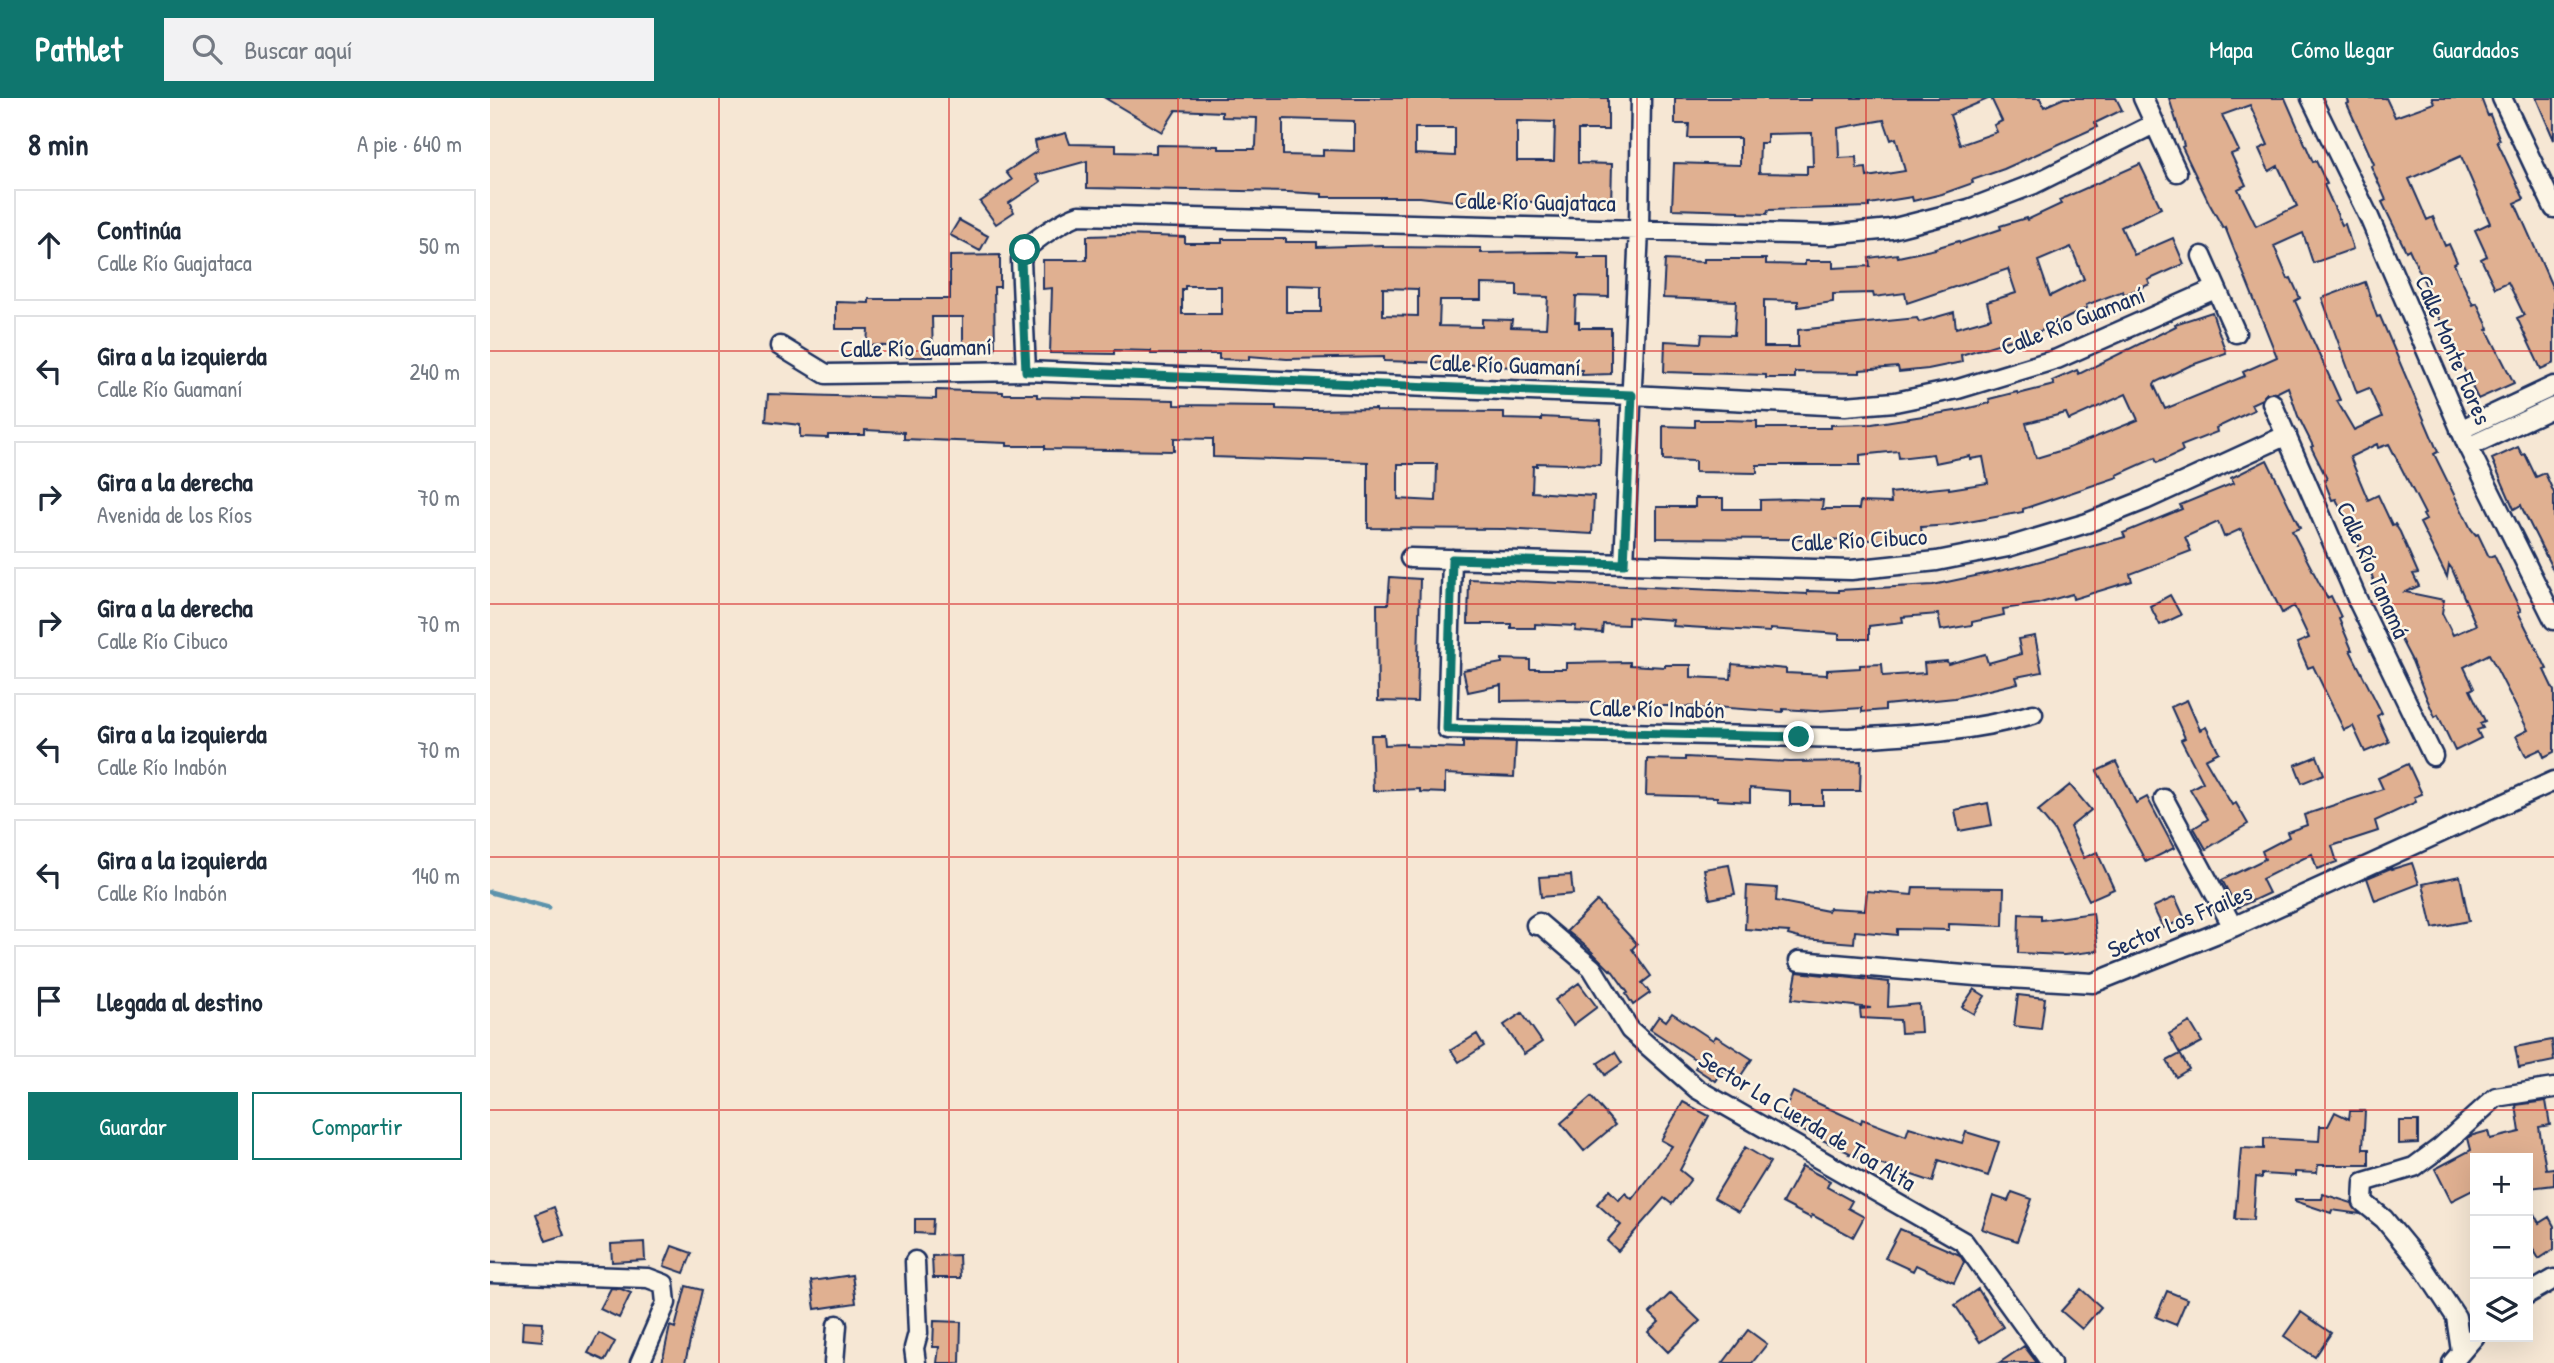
<!DOCTYPE html>
<html lang="es">
<meta charset="utf-8">
<style>
:root{--surface:#fff;--page:#f2f2f3;--text:#1f2937;--muted:#747a83;--line:#e0e1e3;--accent:#0f766e}
body{margin:0;font-family:"Patrick Hand",sans-serif;background:var(--page);color:var(--text)}
.controls{position:absolute;right:21px;bottom:21px;display:grid;overflow:hidden;border-radius:0px;box-shadow:0 7px 28px #0002}
.controls button{width:63px;height:63px;display:grid;place-items:center;padding:0;border:0;border-bottom:2px solid var(--line);background:var(--surface);color:var(--text);font:35px sans-serif}
.stop{position:absolute;width:21px;height:21px;margin:-16px;border:5px solid #0f766e;border-radius:50%;background:#fff}
.stop.end{background:#0f766e;border-color:#fff;box-shadow:0 2px 7px #0008}
.list{margin:0;padding:0;list-style:none}
h2{display:flex;justify-content:space-between;align-items:center;height:91px;margin:0;padding:0 28px;font-size:30px}
h2 small{font-size:23px;font-weight:400;color:var(--muted)}
.list li{display:grid;grid-template-columns:46px 1fr auto;gap:21px;align-items:center;box-sizing:border-box;height:112px;margin:0 14px 14px;padding:0 14px;border:2px solid var(--line);border-radius:0px}
.list b{display:block;font-size:26px;white-space:nowrap}
.list p{margin:0;font-size:23px;white-space:nowrap;color:var(--muted)}
.list em{font-size:23px;font-style:normal;color:var(--muted)}
.actions{display:flex;gap:14px;padding:21px 28px}
.actions a{flex:1;padding:16px 0;border:2px solid var(--accent);border-radius:0px;text-align:center;font-size:24px;color:var(--accent)}
.actions .main{background:var(--accent);color:#fff}
.icon{flex:none;width:38px;height:38px;fill:none;stroke:currentColor;stroke-width:2;stroke-linecap:round;stroke-linejoin:round}
.map{position:relative;flex:none;width:2064px;height:1265px;overflow:hidden}
header{display:flex;align-items:center;gap:42px;box-sizing:border-box;height:98px;padding:0 35px;background:var(--accent);color:#fff}
header strong{font-size:33px}
nav{display:flex;gap:38px;margin-inline-start:auto;font-size:24px}
.search{width:490px;height:63px;background:var(--page);display:flex;align-items:center;gap:18px;box-sizing:border-box;padding:0 24px;border-radius:0px;color:var(--muted);font-size:26px}
main{display:flex}
aside{flex:1;background:var(--surface)}
.map>svg:first-child{display:block}
.lines{fill:none;stroke-linecap:round;stroke-linejoin:round}
.stream{stroke:#5b93ac;stroke-width:5}
.building{fill:#e0b091;stroke:#1b2f5e;stroke-width:2;fill-rule:evenodd}
.minor-casing{stroke:#1b2f5e;stroke-width:23}
.minor{stroke:#fcf5e5;stroke-width:18}
.route{stroke:#0f766e;stroke-width:9}
.grid{fill:none;stroke:#d62828;stroke-width:2;stroke-opacity:0.55}
.labels{text-anchor:middle;stroke-width:5;stroke-linejoin:round;paint-order:stroke}
.street-label{font-size:24px;fill:#1b2f5e;stroke:#fcf5e5}
</style>
<header>
<strong>Pathlet</strong>
<div class="search"><svg class="icon" aria-label="search" viewBox="0 0 24 24"><circle cx="10" cy="10" r="6"/><path d="M15 15l6 6"/></svg>Buscar aquí</div>
<nav><a>Mapa</a><a>Cómo llegar</a><a>Guardados</a></nav>
</header>
<main>
<aside>
<h2>8 min<small>A pie · 640 m</small></h2>
<ul class="list">
<li><svg class="icon" aria-label="ahead" viewBox="0 0 24 24"><path d="M12 20V5M6 11l6-6 6 6"/></svg><div><b>Continúa</b><p>Calle Río Guajataca</p></div><em>50 m</em></li>
<li><svg class="icon" aria-label="left" viewBox="0 0 24 24"><path d="M17 20v-9H6M10 6l-5 5 5 5"/></svg><div><b>Gira a la izquierda</b><p>Calle Río Guamaní</p></div><em>240 m</em></li>
<li><svg class="icon" aria-label="right" viewBox="0 0 24 24"><path d="M7 20v-9h11M14 6l5 5-5 5"/></svg><div><b>Gira a la derecha</b><p>Avenida de los Ríos</p></div><em>70 m</em></li>
<li><svg class="icon" aria-label="right" viewBox="0 0 24 24"><path d="M7 20v-9h11M14 6l5 5-5 5"/></svg><div><b>Gira a la derecha</b><p>Calle Río Cibuco</p></div><em>70 m</em></li>
<li><svg class="icon" aria-label="left" viewBox="0 0 24 24"><path d="M17 20v-9H6M10 6l-5 5 5 5"/></svg><div><b>Gira a la izquierda</b><p>Calle Río Inabón</p></div><em>70 m</em></li>
<li><svg class="icon" aria-label="left" viewBox="0 0 24 24"><path d="M17 20v-9H6M10 6l-5 5 5 5"/></svg><div><b>Gira a la izquierda</b><p>Calle Río Inabón</p></div><em>140 m</em></li>
<li><svg class="icon" aria-label="arrive" viewBox="0 0 24 24"><path d="M6 21V4h12l-3 4 3 4H6"/></svg><div><b>Llegada al destino</b></div></li>
</ul>
<div class="actions"><a class="main">Guardar</a><a>Compartir</a></div>
</aside>
<div class="map">
<svg width="2064" height="1265" viewBox="0 0 2064 1265">
<rect width="100%" height="100%" fill="#f6e7d4"/>
<filter id="ink" filterUnits="userSpaceOnUse"><feTurbulence type="fractalNoise" baseFrequency=".0143" numOctaves="2"/><feDisplacementMap in="SourceGraphic" scale="14" xChannelSelector="R" yChannelSelector="G"/><feConvolveMatrix kernelMatrix="1 2 1 2 8 2 1 2 1" color-interpolation-filters="sRGB"/></filter>
<g filter="url(#ink)">
<g class="lines">
<!-- stream -->
<path class="stream" d="M0,794L59,810"/>
</g>
<!-- building -->
<path class="building" d="M615,0H1118V32H1088V65L1122,66L1121,108L1050,104L964,103L930,99H832V96L798,94L597,90V63L546,77L550,84L519,105L524,114L506,126L490,104L522,82L516,74L547,53L545,43L576,35L580,46L626,47V54L666,55V47L729,48V51H764L766,48L767,20L732,19V14L686,12L672,34ZM793,21L864,23V53L833,52V58L793,57ZM1027,23L1065,24L1064,63H1027ZM925,30H965V58L925,56Z
M1185,0H1278V2H1321V0H1500L1460,17L1470,47L1507,34L1504,27L1512,23L1501,0H1550L1554,9L1574,0H1626L1632,12L1605,25L1607,29L1514,71L1482,82L1483,85L1452,96L1423,103L1422,99L1379,106V109L1278,112L1277,116L1249,115V113L1182,111L1184,65L1250,67V40H1198L1199,26H1185ZM1394,22L1401,42L1406,40L1415,73L1377,79L1376,70L1367,71L1366,59L1349,60L1348,30ZM1322,35L1323,68H1317V76L1269,75L1270,45H1277V36Z
M1679,0H1795L1823,64L1826,63L1837,86L1834,87L1852,127L1855,126L1863,151L1823,165L1813,135L1784,148L1798,181L1801,180L1810,200L1805,203L1850,302L1847,303L1864,332L1892,319L1879,290L1867,295L1832,200L1875,184L1887,219L1890,218L1948,354L1944,356L1981,431L1986,437L1988,436L1999,459L2004,457L2031,513L2028,514L2057,571L2054,572L2064,593V654L2054,659L2051,651L2036,658L2026,638L2038,632L1999,556L1974,569L1984,590L1980,592L1995,623L1990,625L1993,630L1987,632L1991,640L1965,653L1948,617L1945,619L1937,601L1922,563L1892,505L1878,467L1846,401L1842,402L1834,382L1837,381L1821,349L1823,348L1808,318L1798,289L1786,295H1777L1772,301L1761,306L1764,312L1726,330L1727,334L1691,348L1693,353L1667,365L1665,360L1627,377L1628,379L1533,411V414L1462,427L1431,429L1432,437L1402,439L1401,442L1167,440V409H1205V400H1233V411H1270V402L1303,401L1333,402L1332,411H1369L1370,404L1401,405L1400,395L1459,389V391L1498,385L1493,359L1480,361V358L1445,365L1443,356L1409,360L1408,353L1370,357V367H1267V375L1205,374V363L1173,362V328L1205,329V322H1235L1267,323V330H1341V327L1382,326L1471,312L1500,305L1499,301L1527,294L1528,296L1564,287L1562,283L1587,272L1589,276L1686,228L1685,226L1722,214L1736,255L1699,268L1666,284L1664,287L1675,311L1755,278L1753,274L1787,259L1735,129L1733,130L1719,105L1692,49L1694,48ZM1760,7L1778,47L1769,51L1779,73L1788,68L1807,108L1766,128L1748,91L1756,87L1741,56L1749,53L1732,17ZM1636,296L1648,322L1576,351L1546,360L1536,325L1576,315L1579,322ZM1887,346L1888,350L1899,346L1935,416L1933,417L1936,422L1930,425L1957,479L1959,467L1962,471L1986,527L1963,537L1952,515L1954,502L1915,494L1929,488L1923,476L1928,475L1910,434L1905,426L1902,427L1888,397L1878,402L1860,359Z
M1857,0H1896L1905,19L1944,5L1942,0H1991L1998,18L2000,17L2010,42L2007,43L2034,101L2025,105L2064,193V265L2051,271L2027,220L2034,217L2018,184L2005,190L1991,161L1997,158L1985,132L2000,125L1971,58L1919,81L1937,122L1943,119L1955,148L1959,146L1967,164L1964,166L1983,207L1987,205L1999,231L1997,232L2024,285L1988,301L1937,195L1939,194L1919,151L1916,153L1892,104L1896,102L1881,68L1884,66L1857,6L1859,5Z
M2046,0H2064V42Z
M1650,66L1671,110L1631,129L1644,157L1683,140L1694,166L1658,182L1660,186L1634,197L1633,193L1596,207L1597,210L1569,224L1570,227L1471,257L1472,264L1438,271L1409,274L1408,269L1370,272V275L1305,274V280H1276V277L1174,274L1175,243L1211,245L1212,236L1244,237L1246,203L1173,200L1175,162L1214,164V161H1276V166L1315,167V163H1343V170L1380,168L1379,160L1407,156L1408,159L1446,151L1445,150L1469,143L1470,145L1511,131L1510,128L1536,120L1537,122L1571,106L1569,102ZM1581,149L1594,181L1560,198L1548,163ZM1518,171L1526,195L1497,204L1501,220L1466,230L1464,214L1429,224L1427,220L1308,232V249H1274V202L1308,203V209L1343,204V196L1383,195L1384,199L1415,195L1417,205Z
M469,122L498,138L490,153L460,137Z
M632,137L695,139V145H732V141H796V144H827V149L893,147V149L991,150V155L1060,154L1088,155V160H1119V199L1086,198L1085,224H1089V230H1121V276L1092,277V272H1060V268L991,269V267L961,266V265L894,263V259L797,261L759,258V262L729,261V256H661V253L624,252V256L560,255L562,190L553,191V162H597V138ZM991,186L1027,187V198L1058,199L1056,230L1021,229L1022,222L992,221V229L949,228L950,202H991ZM796,187L831,188V214H796ZM695,188H731V216H692V191H695ZM893,190L928,191V218L893,217Z
M510,157V189H504L505,251H473V219H442L443,259H417V249L377,247L378,231H346V204L379,205V201H460V158Z
M446,292L513,294V296H547V299L684,302V307L786,308V311L820,312L886,311V313L1014,314V321L1052,322V319L1111,322L1110,367L1047,365V368H1043L1042,394L1104,398L1102,436L1013,431L878,430V364L723,359V341L684,340V353L555,351V348H517V345L414,341V334L375,332V337H338V340L310,339V327L276,323L278,296L446,301ZM908,366H947L946,403L908,401Z
M2028,349L2032,357L2035,356L2046,379L2055,375L2064,395V474L2032,410L2031,407L2024,411L2002,361Z
M1777,362L1810,430L1802,433L1837,500L1841,498L1851,519L1849,521L1862,552H1860L1892,615L1887,618L1899,644L1875,654L1863,628L1854,632L1823,568L1818,570L1807,545L1819,540L1804,508L1792,515L1751,431L1734,439L1728,424L1695,439L1701,453L1640,476L1642,483L1583,501L1582,496L1547,506L1513,511L1514,517L1482,524V527L1451,532L1448,516L1412,519L1413,524L1379,528V541H1349V536L1280,531V534L1182,528L1183,522L1138,519V527L1113,526L1112,535L1085,533L1086,528L1045,526V530H1021V526H978L979,481L1317,496V493L1349,494V492L1443,487L1532,468L1635,439L1633,435L1692,411L1690,407L1744,385L1741,380Z
M900,479L930,481L927,604L888,603L887,506H898Z
M1680,497L1691,517L1670,527L1660,508Z
M1545,538L1552,574L1526,579L1528,585L1465,600L1395,607V612L1372,614V610L1325,613L1293,611V614L1225,609V612L1207,611V609L1144,607V605L1076,604V602L1011,603V587L978,594L973,572L1012,565V561L1040,562V571H1076V565L1140,564V567L1175,569V567H1201V579L1241,581L1242,566L1296,571V575L1337,577V572L1370,570V567L1392,566L1393,578L1435,575L1434,565L1457,563L1458,566L1495,556L1498,565L1531,556L1528,541Z
M1697,602L1710,632L1716,629L1729,654L1715,661L1742,707L1746,705L1758,726L1716,751L1704,730L1718,721L1700,691L1713,684L1691,642L1695,640L1681,609Z
M881,637H894L895,647L916,646V648L973,650V643L1026,644L1024,679L955,676V695L930,694V691L883,693Z
M1827,658L1834,676L1812,685L1805,667Z
M1195,659L1300,664L1371,663L1370,693H1333V707H1300V693L1260,690V704L1227,702V699L1156,697L1157,661L1195,662Z
M1626,664L1646,705L1657,699L1684,750L1656,764L1607,673Z
M1918,666L1932,696L1924,699L1926,704L1885,723L1888,733L1842,748L1847,764L1827,771L1822,756L1772,781L1779,795L1747,810L1732,782L1775,761L1772,753L1799,739L1797,734L1817,727L1814,717L1893,691L1888,680Z
M1580,687L1601,712L1580,729L1594,760L1607,754L1624,791L1599,802L1564,732L1548,713Z
M1498,705L1502,727L1469,733L1465,712Z
M1922,765L1929,786L1885,803L1877,780L1901,770L1902,771Z
M1239,767L1245,796L1220,801L1214,771Z
M1081,777L1083,796L1051,799L1049,779Z
M1970,778L1979,823L1943,830L1933,786Z
M1257,788L1287,790L1286,803L1338,813L1339,810L1375,812L1377,793L1422,797L1423,789L1514,790L1513,828L1459,826V832L1407,831V837L1365,833L1364,845L1313,841L1298,837L1299,834L1255,831Z
M1685,799L1695,821L1673,830L1663,809Z
M1107,803L1147,846L1142,851L1161,878L1152,885L1160,895L1143,907L1136,896L1138,895L1121,871L1120,872L1098,850L1077,833Z
M1603,815L1608,853L1574,857L1528,855L1529,816L1551,817V822Z
M1307,874L1399,884L1398,909L1429,906L1431,934L1411,935L1410,922L1371,920L1370,911L1381,910L1302,901Z
M1089,885L1107,909L1083,927L1065,902Z
M1484,891L1495,898L1484,916L1472,909Z
M1528,897L1555,900L1551,931L1524,928Z
M1032,915L1052,944L1034,956L1014,927Z
M1182,915L1223,942L1226,938L1262,961L1248,982L1232,972L1225,983L1205,970L1209,964L1160,931L1169,918L1176,923Z
M1700,924L1712,944L1690,956L1679,936Z
M987,936L994,948L969,964L961,952Z
M2062,942L2064,963L2029,970L2025,949Z
M1125,954L1132,965L1115,977L1108,965Z
M1690,956L1699,971L1686,979L1677,963Z
M1303,994L1371,1025L1372,1021L1416,1038L1419,1029L1472,1045L1476,1034L1509,1044L1498,1078L1449,1062L1443,1084L1359,1056L1360,1055L1290,1022Z
M1101,999L1125,1027L1094,1053L1071,1025Z
M2056,1003L2060,1027L2049,1029L2056,1071L2064,1070V1087L2040,1090L2038,1060H1985V1091L1961,1103L1945,1071L1981,1052L1978,1040L1980,1038L1998,1033L2000,1041L2030,1034L2026,1007Z
M1193,1004L1219,1018L1190,1072L1201,1081L1182,1106L1174,1100L1128,1153L1117,1143L1131,1127L1107,1106L1119,1092L1129,1102L1135,1095L1142,1101L1182,1048L1171,1042Z
M1860,1013H1875L1873,1051H1879V1067H1828L1827,1075L1805,1074V1078L1772,1076V1080L1766,1079L1763,1122L1745,1121L1751,1050L1774,1051V1040L1829,1043L1830,1028H1838L1845,1014L1859,1021Z
M1909,1023H1928V1045L1909,1046Z
M1255,1049L1280,1064L1249,1114L1224,1100Z
M1312,1068L1340,1083L1337,1089L1362,1103L1358,1110L1374,1119L1363,1139L1322,1117L1321,1120L1292,1105Z
M1522,1094L1542,1101L1527,1143L1492,1131L1503,1098L1518,1103Z
M1833,1096L1862,1105L1870,1116L1842,1112L1841,1115L1805,1103V1101H1832Z
M2038,1105L2049,1125L2059,1119L2064,1128V1151L2049,1161L2038,1142Z
M64,1109L74,1137L56,1143L46,1116Z
M425,1121H443L442,1136L425,1135Z
M1410,1131L1470,1157L1474,1164L1464,1185L1426,1167L1423,1173L1395,1160Z
M154,1144L155,1162L122,1164L121,1146Z
M182,1148L202,1155L194,1175L174,1168Z
M469,1157L470,1180H443L442,1158Z
M362,1177L366,1205L325,1211L321,1183Z
M196,1188L212,1192L195,1265H172L180,1228L185,1230Z
M121,1190L131,1191L141,1195L129,1220L110,1211Z
M1488,1191L1513,1229L1490,1244L1465,1207Z
M1591,1191L1611,1209L1592,1231L1571,1213Z
M1677,1193L1697,1201L1686,1227L1666,1219Z
M1181,1195L1210,1223L1178,1254L1158,1234L1169,1224L1160,1215Z
M1811,1214L1841,1235L1825,1259L1794,1238Z
M33,1223L53,1224L52,1243L32,1241Z
M444,1223L471,1224L470,1265H447L449,1249H443Z
M1258,1232L1277,1246L1262,1265H1233Z
M109,1235L125,1244L115,1263L98,1255Z
M1534,1248L1547,1265H1509Z"/>
<g class="lines">
<!-- minor casing -->
<g class="minor-casing">
<path id="minor" d="M1653,0L1687,74
M1821,0L1879,119L1978,349L2064,522
M2012,0L2064,110
M1712,158L1746,235
M290,248L336,276L536,273L1142,297L1355,308L1405,304L1468,291L1567,261L1725,191
M536,273L531,162C533,159 533,155 536,152C544,141 576,121 589,117L1339,137L1401,131L1479,111L1544,86L1664,26
M1782,305L1868,503L1943,658
M1970,332L2064,288
M1978,349L2064,309
M920,460L1361,472L1447,463L1518,449L1597,425L1655,402L1797,337
M962,461L957,631L1358,640C1420,637 1483,634 1543,616
M1134,466L1149,131L1151,0
M1674,701L1743,829
M1046,827L1049,825L1102,870L1140,932L1207,991L1474,1144L1561,1265
M1309,863L1486,878L1603,885L1743,829L2064,683
M425,1163L428,1235L424,1250L426,1265
M0,1175L158,1180L174,1186L176,1205L150,1265
M2038,1196L2064,1181
M1971,1253L1966,1219L1931,1166L1894,1121L1873,1104L1874,1084L1924,1069L1951,1049L2006,999L2064,990
M344,1265L347,1227
M1962,1265L1985,1238"/>
</g>
<!-- minor -->
<use href="#minor" class="minor"/>
</g>
</g>
<g class="lines" filter="url(#ink)">
<!-- route -->
<path class="route" d="M535,152L531,162L536,273L1142,297L1134,466L962,461L957,631L1309,639"/>
</g>
<!-- grid -->
<path class="grid" d="M229,0V1265M459,0V1265M688,0V1265M917,0V1265M1147,0V1265M1376,0V1265M1605,0V1265M1835,0V1265M0,253H2064M0,506H2064M0,759H2064M0,1012H2064"/>
<g class="labels">
<!-- street labels -->
<g class="street-label">
<text transform="translate(1045 104) rotate(1)" y="8">Calle Río Guajataca</text>
<text transform="translate(1583 223) rotate(-21)" y="8">Calle Río Guamaní</text>
<text transform="translate(426 250) rotate(-1)" y="8">Calle Río Guamaní</text>
<text transform="translate(1963 252) rotate(67)" y="8">Calle Monte Flores</text>
<text transform="translate(1015 267) rotate(2)" y="8">Calle Río Guamaní</text>
<text transform="translate(1369 442) rotate(-3)" y="8">Calle Río Cibuco</text>
<text transform="translate(1883 472) rotate(66)" y="8">Calle Río Tanamá</text>
<text transform="translate(1167 611) rotate(1)" y="8">Calle Río Inabón</text>
<text transform="translate(1690 823) rotate(-23)" y="8">Sector Los Frailes</text>
<text transform="translate(1317 1023) rotate(31)" y="8">Sector La Cuerda de Toa Alta</text>
</g>
</g>
</svg>
<div class="controls">
<button>+</button>
<button>−</button>
<button><svg class="icon" aria-label="layers" viewBox="0 0 24 24"><path d="M12 4l9 5-9 5-9-5zM3 14l9 5 9-5"/></svg></button>
</div>
<div class="stop" style="left:535px;top:152px"></div>
<div class="stop end" style="left:1309px;top:639px"></div>
</div>
</main>
